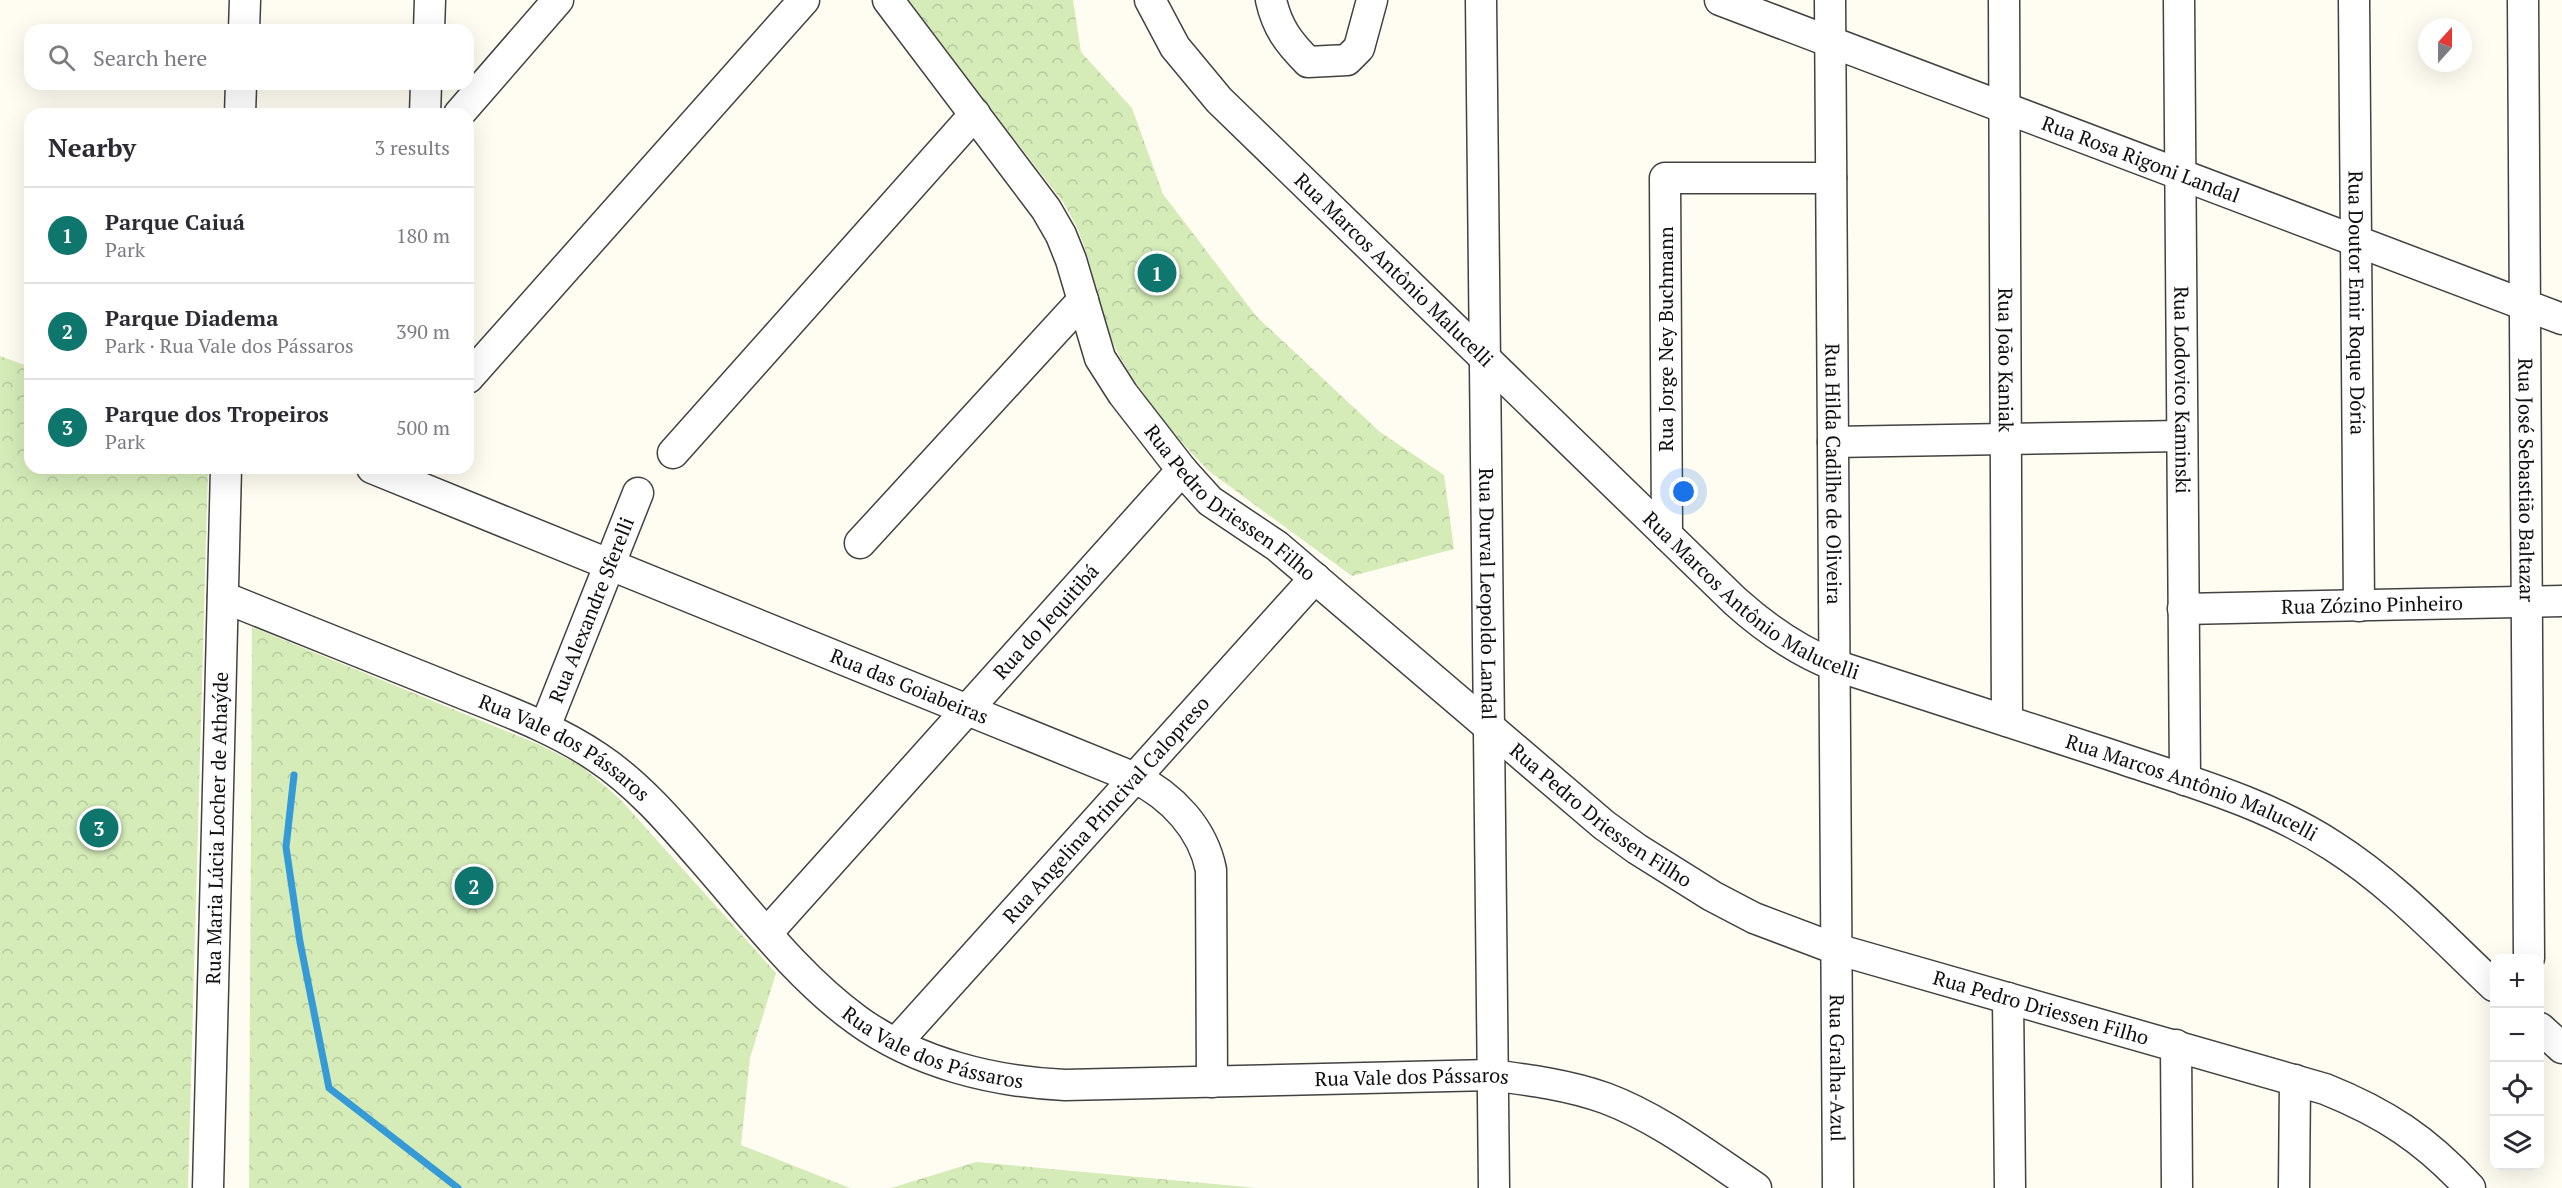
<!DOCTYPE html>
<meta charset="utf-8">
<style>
:root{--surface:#fff;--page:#f2f2f3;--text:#2b2b33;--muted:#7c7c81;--line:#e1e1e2;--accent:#0f766e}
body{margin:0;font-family:"PT Serif",serif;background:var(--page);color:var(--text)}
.controls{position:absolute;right:18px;bottom:18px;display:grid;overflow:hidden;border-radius:12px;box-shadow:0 6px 24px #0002}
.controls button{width:54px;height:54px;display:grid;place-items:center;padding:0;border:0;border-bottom:2px solid var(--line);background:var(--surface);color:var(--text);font:30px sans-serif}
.compass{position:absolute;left:2418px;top:18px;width:54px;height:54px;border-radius:50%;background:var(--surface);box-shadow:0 6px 24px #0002;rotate:21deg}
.you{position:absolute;left:1684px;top:492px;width:21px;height:21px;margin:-15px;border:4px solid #fff;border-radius:50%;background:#1a73e8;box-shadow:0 0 0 9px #1a73e833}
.badge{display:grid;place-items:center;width:39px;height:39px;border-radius:50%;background:var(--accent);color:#fff;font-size:20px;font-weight:700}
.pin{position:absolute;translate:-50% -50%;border:3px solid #fff;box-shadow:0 2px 6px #0006}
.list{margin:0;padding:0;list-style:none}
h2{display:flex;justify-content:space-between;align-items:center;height:78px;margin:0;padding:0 24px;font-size:26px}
h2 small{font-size:20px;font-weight:400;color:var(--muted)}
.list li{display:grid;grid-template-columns:39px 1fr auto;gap:18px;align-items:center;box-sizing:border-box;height:96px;padding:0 24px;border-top:2px solid var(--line)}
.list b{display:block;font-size:22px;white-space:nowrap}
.list p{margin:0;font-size:20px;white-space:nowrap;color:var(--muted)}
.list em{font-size:20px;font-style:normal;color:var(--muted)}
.icon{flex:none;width:33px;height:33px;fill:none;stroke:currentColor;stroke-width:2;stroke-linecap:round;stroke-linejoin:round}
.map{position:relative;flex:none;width:2562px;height:1188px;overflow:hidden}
.search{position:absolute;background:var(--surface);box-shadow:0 6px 24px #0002;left:24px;top:24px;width:450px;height:66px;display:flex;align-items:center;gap:15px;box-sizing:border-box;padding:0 21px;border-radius:18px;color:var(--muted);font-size:22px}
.panel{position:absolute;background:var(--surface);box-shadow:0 6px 24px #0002;left:24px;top:108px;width:450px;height:366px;border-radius:18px}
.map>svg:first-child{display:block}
.park{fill:url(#park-crowns)}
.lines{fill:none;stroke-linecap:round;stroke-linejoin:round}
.stream{stroke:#359ad5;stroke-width:7}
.minor-casing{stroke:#424242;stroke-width:33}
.minor{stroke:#fff;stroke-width:30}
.labels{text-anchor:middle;stroke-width:6;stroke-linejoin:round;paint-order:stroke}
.street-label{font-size:20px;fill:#0f0f0f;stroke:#fff}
</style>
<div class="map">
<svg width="2562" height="1188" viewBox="0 0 2562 1188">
<defs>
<pattern id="park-crowns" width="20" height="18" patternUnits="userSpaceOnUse" patternTransform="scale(1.5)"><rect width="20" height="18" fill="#d5ecb8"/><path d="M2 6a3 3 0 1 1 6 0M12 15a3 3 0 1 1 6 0" fill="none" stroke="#b6c99d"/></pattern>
</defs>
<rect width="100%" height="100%" fill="#fffcf1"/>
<!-- park -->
<path class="park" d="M906,0H1073L1081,52L1132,108L1163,194L1256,316L1380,432L1444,475L1454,549L1352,576L1210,472C1178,441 1126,377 1110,336C1098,302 1092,264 1078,230C1074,221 1068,211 1063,202Z
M0,356L30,367V468H208L188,1188H0Z
M252,627L538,744L580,765L620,799L776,973L750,1058L741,1145L850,1188H249Z
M976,1162L1247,1187L1256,1188H891Z"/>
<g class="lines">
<!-- stream -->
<path class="stream" d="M294,775L286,847L300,942L329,1088L458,1188"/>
<!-- minor casing -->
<g class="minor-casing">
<g id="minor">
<path id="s1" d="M888,0L1046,209L1061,235L1071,260L1100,358L1123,394L1182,470L1210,501L1277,546L1604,825L1637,849L1712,896L1754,918L1836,949L2325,1089C2385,1113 2426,1140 2470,1188"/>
<path id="s2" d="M1150,0L1175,47L1219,100L1735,601C1765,628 1796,650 1834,665C1926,695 2019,725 2111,755C2187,781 2265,802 2333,846C2393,884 2443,938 2494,986"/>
<path d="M1271,0C1277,27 1288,42 1308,62L1347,60L1359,48L1372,0"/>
<path id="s3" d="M1481,0L1494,1188"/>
<path id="s4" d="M1720,0L2562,319"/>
<path id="s5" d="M1830,0L1838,1188"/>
<path id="s6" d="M2004,0L2007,721"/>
<path id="s7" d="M2179,0L2185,780"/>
<path id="s8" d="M2354,0L2359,606"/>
<path id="s9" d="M2523,0L2529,958"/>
<path d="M244,30L245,0"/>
<path d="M429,30L430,0"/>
<path d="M240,114L241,84"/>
<path d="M425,114L426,84"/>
<path d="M459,114L558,0"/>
<path d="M468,378L804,0"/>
<path d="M1833,442L2182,436"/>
<path d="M673,453L975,114"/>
<path id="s10" d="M372,468L1135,778C1172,796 1203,829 1211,870L1212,1082"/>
<path d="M1667,535L1665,178H1831"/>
<path d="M860,543L1083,300"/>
<path id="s11" d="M223,597C298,627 372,657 447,687C498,708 551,726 597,757C638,784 672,824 704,861C752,916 798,977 857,1020C916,1063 994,1082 1065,1085L1491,1075C1530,1080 1568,1085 1605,1098C1659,1118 1708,1156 1756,1188"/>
<path id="s12" d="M2183,609L2562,601"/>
<path id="s13" d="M545,727L638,493"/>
<path id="s14" d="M767,933L1182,470"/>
<path d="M2008,998L2010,1188"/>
<path d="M2540,1028L2562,1048"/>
<path id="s15" d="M896,1043L1315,578"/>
<path d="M2176,1045L2177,1188"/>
<path id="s16" d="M208,1188L226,468"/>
<path d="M2294,1188L2295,1080"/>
</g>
</g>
<!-- minor -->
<use href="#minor" class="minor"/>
</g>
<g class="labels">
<!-- street labels -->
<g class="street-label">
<text dy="7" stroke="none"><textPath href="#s4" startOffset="450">Rua Rosa Rigoni Landal</textPath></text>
<text dy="7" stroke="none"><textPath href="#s2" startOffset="366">Rua Marcos Antônio Malucelli</textPath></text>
<text dy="7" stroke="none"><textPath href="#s8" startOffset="303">Rua Doutor Emir Roque Dória</textPath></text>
<text transform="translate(1666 339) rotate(-90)" y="7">Rua Jorge Ney Buchmann</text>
<text dy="7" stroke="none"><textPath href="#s6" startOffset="360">Rua João Kaniak</textPath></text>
<text dy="7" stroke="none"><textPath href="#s7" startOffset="390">Rua Lodovico Kaminski</textPath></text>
<text dy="7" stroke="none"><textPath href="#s5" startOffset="474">Rua Hilda Cadilhe de Oliveira</textPath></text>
<text dy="7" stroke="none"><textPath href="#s9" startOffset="480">Rua José Sebastião Baltazar</textPath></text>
<text dy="7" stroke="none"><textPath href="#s1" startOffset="618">Rua Pedro Driessen Filho</textPath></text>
<text dy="7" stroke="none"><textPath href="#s2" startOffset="852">Rua Marcos Antônio Malucelli</textPath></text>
<text dy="7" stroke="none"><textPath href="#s3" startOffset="594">Rua Durval Leopoldo Landal</textPath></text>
<text dy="7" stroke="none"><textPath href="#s12" startOffset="189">Rua Zózino Pinheiro</textPath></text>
<text dy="7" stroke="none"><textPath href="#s13" startOffset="126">Rua Alexandre Sferelli</textPath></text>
<text dy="7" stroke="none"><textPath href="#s14" startOffset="418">Rua do Jequitibá</textPath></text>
<text dy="7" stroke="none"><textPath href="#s10" startOffset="580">Rua das Goiabeiras</textPath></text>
<text dy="7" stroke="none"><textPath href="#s11" startOffset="374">Rua Vale dos Pássaros</textPath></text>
<text dy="7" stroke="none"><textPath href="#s2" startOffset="1338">Rua Marcos Antônio Malucelli</textPath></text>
<text dy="7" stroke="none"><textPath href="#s15" startOffset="314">Rua Angelina Princival Calopreso</textPath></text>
<text dy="7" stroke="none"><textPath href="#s1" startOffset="1104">Rua Pedro Driessen Filho</textPath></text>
<text dy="7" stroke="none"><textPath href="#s16" startOffset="360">Rua Maria Lúcia Locher de Athaýde</textPath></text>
<text dy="7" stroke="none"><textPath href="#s1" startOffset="1590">Rua Pedro Driessen Filho</textPath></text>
<text dy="7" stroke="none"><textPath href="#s11" startOffset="860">Rua Vale dos Pássaros</textPath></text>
<text dy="7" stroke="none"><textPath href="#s5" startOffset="1068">Rua Gralha-Azul</textPath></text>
<text dy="7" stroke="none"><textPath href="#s11" startOffset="1346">Rua Vale dos Pássaros</textPath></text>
</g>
</g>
</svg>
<div class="controls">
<button>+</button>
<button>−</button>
<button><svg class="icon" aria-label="locate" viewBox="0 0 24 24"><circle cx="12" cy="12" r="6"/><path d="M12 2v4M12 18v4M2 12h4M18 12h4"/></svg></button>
<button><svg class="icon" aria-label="layers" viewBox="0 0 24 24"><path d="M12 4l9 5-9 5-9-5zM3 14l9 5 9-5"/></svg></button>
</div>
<svg class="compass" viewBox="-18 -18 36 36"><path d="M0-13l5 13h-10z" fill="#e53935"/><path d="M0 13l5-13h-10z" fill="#7c7c81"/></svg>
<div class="you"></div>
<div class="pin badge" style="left:1157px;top:273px">1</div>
<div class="pin badge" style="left:474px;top:886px">2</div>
<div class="pin badge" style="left:99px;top:828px">3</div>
<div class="search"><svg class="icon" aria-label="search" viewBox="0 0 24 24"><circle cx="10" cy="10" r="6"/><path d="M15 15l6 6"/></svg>Search here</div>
<section class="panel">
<h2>Nearby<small>3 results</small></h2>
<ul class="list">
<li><span class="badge">1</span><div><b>Parque Caiuá</b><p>Park</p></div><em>180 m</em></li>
<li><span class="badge">2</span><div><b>Parque Diadema</b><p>Park · Rua Vale dos Pássaros</p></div><em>390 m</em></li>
<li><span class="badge">3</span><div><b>Parque dos Tropeiros</b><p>Park</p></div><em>500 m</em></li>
</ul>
</section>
</div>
